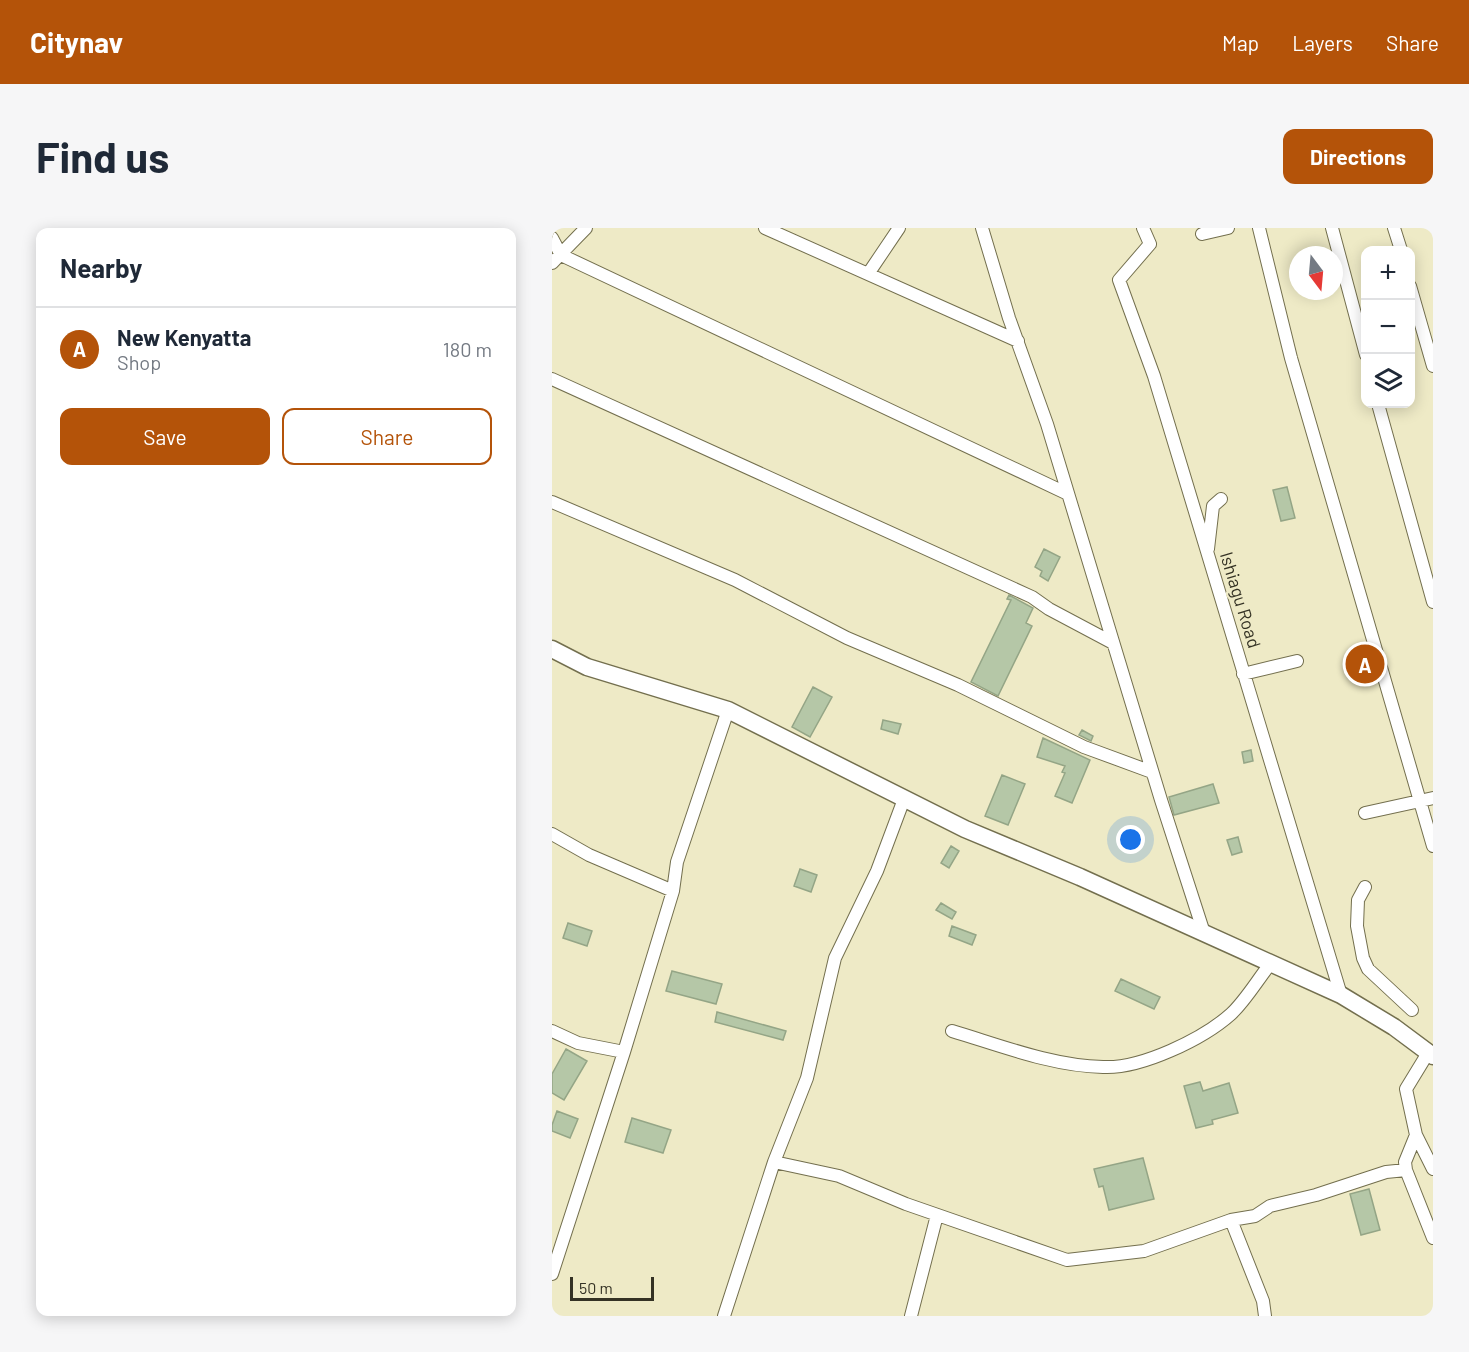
<!DOCTYPE html>
<meta charset="utf-8">
<style>
:root{--surface:#fff;--page:#f6f6f7;--text:#1f2937;--muted:#747a83;--line:#e0e1e3;--accent:#b45309}
body{margin:0;font-family:Barlow,sans-serif;background:var(--page);color:var(--text)}
.controls{position:absolute;right:18px;top:18px;display:grid;overflow:hidden;border-radius:12px;box-shadow:0 3px 15px #0003}
.controls button{width:54px;height:54px;display:grid;place-items:center;padding:0;border:0;border-bottom:2px solid var(--line);background:var(--surface);color:var(--text);font:30px sans-serif}
.compass{position:absolute;left:737px;top:18px;width:54px;height:54px;border-radius:50%;background:var(--surface);box-shadow:0 3px 15px #0003;rotate:164deg}
.scale{position:absolute;left:18px;bottom:15px;width:84px;box-sizing:border-box;padding-left:6px;border:3px solid #343224;border-top:0;font-size:16px;line-height:21px;white-space:nowrap;color:#343224;-webkit-text-stroke:4px #eeeac6;paint-order:stroke}
.you{position:absolute;left:579px;top:612px;width:21px;height:21px;margin:-15px;border:4px solid #fff;border-radius:50%;background:#1a73e8;box-shadow:0 0 0 9px #1a73e833}
.badge{display:grid;place-items:center;width:39px;height:39px;border-radius:50%;background:var(--accent);color:#fff;font-size:20px;font-weight:700}
.pin{position:absolute;translate:-50% -50%;border:3px solid #fff;box-shadow:0 2px 6px #0006}
.list{margin:0;padding:0;list-style:none}
h2{display:flex;justify-content:space-between;align-items:center;height:78px;margin:0;padding:0 24px;font-size:26px}
h2 small{font-size:20px;font-weight:400;color:var(--muted)}
.list li{display:grid;grid-template-columns:39px 1fr auto;gap:18px;align-items:center;box-sizing:border-box;height:84px;padding:0 24px;border-top:2px solid var(--line)}
.list b{display:block;font-size:22px;white-space:nowrap}
.list p{margin:0;font-size:20px;white-space:nowrap;color:var(--muted)}
.list em{font-size:20px;font-style:normal;color:var(--muted)}
.actions{display:flex;gap:12px;padding:18px 24px}
.actions a{flex:1;padding:14px 0;border:2px solid var(--accent);border-radius:12px;text-align:center;font-size:21px;color:var(--accent)}
.actions .main{background:var(--accent);color:#fff}
.icon{flex:none;width:33px;height:33px;fill:none;stroke:currentColor;stroke-width:2;stroke-linecap:round;stroke-linejoin:round}
.map{position:relative;flex:none;width:881px;height:1088px;overflow:hidden;border-radius:12px}
header{display:flex;align-items:center;gap:36px;box-sizing:border-box;height:84px;padding:0 30px;background:var(--accent);color:#fff}
header strong{font-size:28px}
nav{display:flex;gap:33px;margin-inline-start:auto;font-size:21px}
.intro{display:flex;align-items:center;justify-content:space-between;box-sizing:border-box;height:144px;padding:0 36px}
h1{margin:0;font-size:42px}
.button{padding:15px 27px;border-radius:12px;background:var(--accent);color:#fff;font-size:21px;font-weight:700}
main{display:flex;gap:36px;padding:0 36px}
aside{flex:1;background:var(--surface);border-radius:12px;box-shadow:0 3px 15px #0003}
.map>svg:first-child{display:block}
.building{fill:#b5c7a7;stroke:#94a586;stroke-width:1.5}
.lines{fill:none;stroke-linecap:round;stroke-linejoin:round}
.street-casing{stroke:#736f4e;stroke-width:14}
.secondary-casing{stroke:#736f4e;stroke-width:19}
.street{stroke:#fff;stroke-width:12}
.secondary{stroke:#fff;stroke-width:16}
.labels{text-anchor:middle;stroke-width:4.5;stroke-linejoin:round;paint-order:stroke}
.street-label{font-size:18px;fill:#343224;stroke:#eeeac6}
</style>
<header>
<strong>Citynav</strong>
<nav><a>Map</a><a>Layers</a><a>Share</a></nav>
</header>
<div class="intro"><h1>Find us</h1><a class="button">Directions</a></div>
<main>
<aside>
<h2>Nearby<small></small></h2>
<ul class="list">
<li><span class="badge">A</span><div><b>New Kenyatta</b><p>Shop</p></div><em>180 m</em></li>
</ul>
<div class="actions"><a class="main">Save</a><a>Share</a></div>
</aside>
<div class="map">
<svg width="881" height="1088" viewBox="0 0 881 1088">
<rect width="100%" height="100%" fill="#eeeac6"/>
<!-- building -->
<path class="building" d="M735,259L743,290L729,293L721,262Z
M492,321L508,329L496,353L488,348L490,343L483,339Z
M457,367L481,380L474,395L480,398L446,468L419,454L459,372L455,371Z
M261,459L280,469L258,509L240,499Z
M331,492L349,496L346,506L329,501Z
M530,502L541,508L539,513L527,507Z
M491,510L538,532L520,575L503,568L513,545L510,544L513,538L485,529Z
M699,522L701,533L692,535L690,524Z
M450,547L473,556L456,597L433,588Z
M661,556L667,575L622,587L617,569Z
M686,609L690,624L680,627L675,612Z
M399,618L407,623L397,640L389,635Z
M248,641L265,647L259,664L242,658Z
M389,675L404,684L400,691L384,682Z
M16,695L40,703L35,718L11,710Z
M400,698L424,707L420,717L397,708Z
M120,743L170,756L164,776L114,763Z
M569,751L608,769L602,781L563,763Z
M165,784L234,803L231,812L163,794Z
M14,821L35,833L12,872L0,865V846Z
M648,854L651,863L677,855L686,885L660,892L661,896L644,900L632,858Z
M5,883L26,891L18,910L0,903V897Z
M80,890L119,902L111,925L73,914Z
M591,930L602,971L557,982L551,958L547,959L542,941Z
M817,961L828,1002L809,1007L798,966Z"/>
<g class="lines">
<!-- street casing -->
<g class="street-casing">
<path id="street" d="M213,0L466,113
M430,0L457,90L495,196L609,572L652,705
M591,0L598,16L567,52L602,148L789,767
M707,0L739,130L881,618
M780,0L814,127
M842,0L849,22
M650,6L676,0
M0,10L9,27L516,266
M0,35L34,0
M316,46L347,0
M858,58L881,138
M0,151L480,369L497,381L561,415
M826,176L881,374
M0,274L183,352L295,410L406,457L532,519L600,544
M656,321L661,278L669,271
M691,446L745,433
M813,585L881,570
M0,606L37,627L121,663
M813,659L806,672L805,698L811,730L816,741L860,782
M0,803L26,815L72,824
M400,803C447,817 500,838 551,839C589,841 651,811 679,786C694,772 706,751 719,735
M876,825L854,861L864,907L881,941
M222,934L287,948L354,976L515,1032L592,1023L679,992
M854,942L853,934L864,907
M0,1046L72,824L121,663L125,634L176,482
M172,1088L222,934L255,850L283,730L325,643L352,571
M359,1088L385,987
M713,1088L711,1073L679,992L703,988L718,978L764,967L834,944L854,942L881,1010"/>
</g>
<!-- secondary casing -->
<g class="secondary-casing">
<path id="secondary" d="M0,421L35,439L176,482L413,601L528,649L789,767L842,799L881,828"/>
</g>
<!-- street -->
<use href="#street" class="street"/>
<!-- secondary -->
<use href="#secondary" class="secondary"/>
</g>
<g class="labels">
<!-- street labels -->
<g class="street-label">
<text transform="translate(688 372) rotate(73)" y="6">Ishiagu Road</text>
</g>
</g>
</svg>
<div class="controls">
<button>+</button>
<button>−</button>
<button><svg class="icon" aria-label="layers" viewBox="0 0 24 24"><path d="M12 4l9 5-9 5-9-5zM3 14l9 5 9-5"/></svg></button>
</div>
<svg class="compass" viewBox="-18 -18 36 36"><path d="M0-13l5 13h-10z" fill="#e53935"/><path d="M0 13l5-13h-10z" fill="#747a83"/></svg>
<div class="scale">50 m</div>
<div class="you"></div>
<div class="pin badge" style="left:813px;top:436px">A</div>
</div>
</main>
